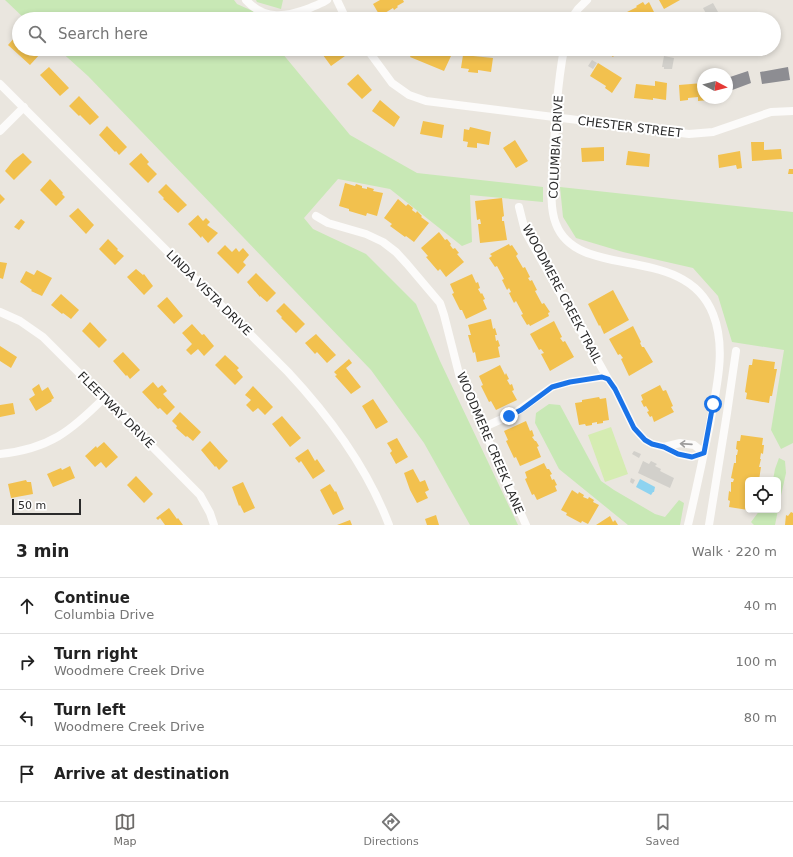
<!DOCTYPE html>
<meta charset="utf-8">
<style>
:root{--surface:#fff;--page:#f2f2f2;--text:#222;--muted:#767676;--line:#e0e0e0;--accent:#6e6c6a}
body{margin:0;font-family:"DejaVu Sans",sans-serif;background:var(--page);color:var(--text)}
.controls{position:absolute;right:12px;bottom:12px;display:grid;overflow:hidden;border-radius:6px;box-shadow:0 2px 6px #0003}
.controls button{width:36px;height:36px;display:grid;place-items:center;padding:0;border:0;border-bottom:1px solid var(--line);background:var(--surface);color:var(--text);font:20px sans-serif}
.compass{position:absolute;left:697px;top:68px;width:36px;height:36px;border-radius:50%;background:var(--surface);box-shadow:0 2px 6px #0003;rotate:97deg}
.scale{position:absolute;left:12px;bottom:10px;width:69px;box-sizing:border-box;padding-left:4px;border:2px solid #2b2b2b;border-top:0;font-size:11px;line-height:14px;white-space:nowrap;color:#2b2b2b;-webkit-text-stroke:3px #fff;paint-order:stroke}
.stop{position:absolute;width:12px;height:12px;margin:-9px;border:3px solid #1a73e8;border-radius:50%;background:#fff}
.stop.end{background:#1a73e8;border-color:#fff;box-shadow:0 1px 4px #0008}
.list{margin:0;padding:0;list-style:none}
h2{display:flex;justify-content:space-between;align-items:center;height:52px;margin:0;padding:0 16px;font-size:17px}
h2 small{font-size:13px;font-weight:400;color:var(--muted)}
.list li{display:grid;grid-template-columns:26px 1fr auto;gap:12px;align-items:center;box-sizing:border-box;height:56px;padding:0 16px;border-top:1px solid var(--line)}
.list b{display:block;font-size:15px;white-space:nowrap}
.list p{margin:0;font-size:13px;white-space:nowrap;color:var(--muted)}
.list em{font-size:13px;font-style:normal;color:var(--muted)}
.icon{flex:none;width:22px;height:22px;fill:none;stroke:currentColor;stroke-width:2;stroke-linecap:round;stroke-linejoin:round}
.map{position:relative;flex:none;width:793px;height:525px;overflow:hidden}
.search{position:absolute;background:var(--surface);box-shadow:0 2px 6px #0003;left:12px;right:12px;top:12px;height:44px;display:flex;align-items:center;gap:10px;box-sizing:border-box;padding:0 14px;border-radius:22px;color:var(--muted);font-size:15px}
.sheet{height:276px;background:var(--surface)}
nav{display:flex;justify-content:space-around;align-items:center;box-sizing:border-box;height:56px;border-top:1px solid var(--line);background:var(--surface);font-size:11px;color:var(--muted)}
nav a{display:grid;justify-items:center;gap:2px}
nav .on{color:var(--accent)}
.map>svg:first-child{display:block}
.green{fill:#c8e8b5}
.pitch{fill:#d5ecb2}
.water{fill:#8ed3f0}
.homes{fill:#f2c14e}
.industry{fill:#8d8d92}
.building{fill:#d2d0cb}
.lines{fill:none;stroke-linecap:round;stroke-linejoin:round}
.minor{stroke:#fcfbfa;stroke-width:8}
.oneway{stroke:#9e9d9d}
.route{stroke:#1a73e8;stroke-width:5}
.labels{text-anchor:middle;stroke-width:4;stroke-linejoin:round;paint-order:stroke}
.street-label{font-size:12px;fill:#2b2b2b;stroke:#fff}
</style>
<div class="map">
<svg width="793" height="525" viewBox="0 0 793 525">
<rect width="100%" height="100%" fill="#eae6df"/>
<!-- green -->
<path class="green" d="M5,0H234L237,4L271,19H25Z
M256,0H283L281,9L257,2Z
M58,49H282V53L350,135L417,173L543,187V202L470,195L472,242L462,246L390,189L338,179L304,218L313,229L366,254L416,304L440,361L518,525H470L424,443L371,370L88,76Z
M560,187L793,212V443L781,449L771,430L784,350L732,342L718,296L693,268L623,252L576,238L563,217Z
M549,404L560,405L601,481L614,490L655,514L665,517L679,500L684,503L680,525H628L559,469L535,423L536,413Z
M779,458L785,461L786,473L778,509V480H773L775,469Z
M760,510H778L775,525H754L751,522Z"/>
<!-- pitch -->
<path class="pitch" d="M611,427L628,474L605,482L588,435Z"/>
<!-- water -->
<path class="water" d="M640,479L655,487L654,492H653L651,495L636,487Z"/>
<!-- homes -->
<path class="homes" d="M380,0H403L404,2L397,6L398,7L394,10L393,8L380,16L373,4Z
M659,0H680L664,9Z
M643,2L645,5L649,2L654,12L652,13L654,17L651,19H626L623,14L637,7L636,6Z
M16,36L19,39V49H30L33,52L37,49L41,53L30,65L8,45Z
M313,49H335L337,52L341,49L345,56L331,66L320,51L317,53Z
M414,49H435L451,56L444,71L410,57Z
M602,49H619L613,57Z
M463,55L493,58L491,72L478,70V73L468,72L469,69L461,68Z
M598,63L622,78L612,93L605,88L606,86L590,76Z
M49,67L69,88L60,96L40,75Z
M358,74L372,90L362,99L347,84Z
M655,81L667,83L666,100L653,98V100L634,98L636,84L655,86Z
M703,83V98H709V100L698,101V97L688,98V100L680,101L679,85Z
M79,96L99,117L90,125L80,115L79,116L69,106Z
M380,100L400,117L394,127L372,111Z
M423,121L444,125L442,138L420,134Z
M107,126L127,147L119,155L116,151L115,152L99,135Z
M470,127L491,132L489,145L477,143V148L467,147L468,142L463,141L464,129L469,130Z
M515,140L528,161L516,168L503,148Z
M751,142H764V150L781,149L782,159L752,161Z
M604,147V161L582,162L581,148Z
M628,151L650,154L649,167L626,165Z
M740,151L742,168L737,169L736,165L719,168L718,155Z
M23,153L32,162L14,180L5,171L13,161Z
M141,153L149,162L147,164L157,174L148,183L129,164Z
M789,169H793V174H788Z
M50,179L63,193L62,194L65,197L56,206L40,190Z
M345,183L355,186L356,184L362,186V188L367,189V187L374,189L373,191L383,193L377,216L367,213L366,216L349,211V209L339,206Z
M166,184L187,205L178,213L163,199L164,198L158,192Z
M0,194L5,199L0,204Z
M502,198L504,216L502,217V221H504L507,240L480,243L478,224H481L480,219L477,220L475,201Z
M398,199L406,206L408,204L413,208L412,210L416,213L417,211L422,216L421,217L429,223L414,242L406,236L405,237L390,226L392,224L384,218Z
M78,208L94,225L86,234L69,216Z
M198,215L203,221L206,218L210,222L207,225L218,233L208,243L202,236L201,238L188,224Z
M21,219L25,222L19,230L14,227Z
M439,232L445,240L447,239L451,244L450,245L453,249L455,248L459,253L457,254L464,262L446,277L440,269L438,271L426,257L428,256L421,248Z
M108,239L118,249L117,250L124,256L115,265L99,249Z
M509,244L510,246L512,245L518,254L516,256L523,268L525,267L530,277L528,278L530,281L532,280L537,290L535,291L542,304L544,303L550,312L548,313L549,316L530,326L529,324L527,325L521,315L523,314L516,301L514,303L509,293L511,292L509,288L507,290L502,280L504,279L497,266L495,267L489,258L492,256L490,254Z
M225,245L232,252L236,248L239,252L243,248L249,255L243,262L246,265L238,274L217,253Z
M0,262L7,263L3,279L0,278Z
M136,269L143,275L144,274L153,286L144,295L127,277Z
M37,270L52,278L42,296L31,291L32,290L20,282L26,271L34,275Z
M256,273L276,293L267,302L260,296V297L247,282Z
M472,274L476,283L478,282L480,288L478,289L481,294L482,293L485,299L483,300L487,309L466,319L462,310H460L452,294L454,293L450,284Z
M613,290L629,320L604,334L600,325L599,326L588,304Z
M61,294L79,310L71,319L63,313L62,314L51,305Z
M167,297L183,316L174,324L157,306Z
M284,303L305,324L296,333L281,318L282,317L276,311Z
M491,319L493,329L495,328L497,335H495L496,341L498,340L500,346L498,347L500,357L477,362L475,352L473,353L468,335H471L468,325Z
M554,321L562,337L560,338L563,342L565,341L574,357L550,371L541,354L544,353L541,349L539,350L530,334Z
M90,322L107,340L99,348L82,331Z
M192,324L202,335L204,334L214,346L204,356L198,349L191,355L186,350L192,344L182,333Z
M633,326L641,342L640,343L642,347H644L653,362L629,376L621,359L623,358L620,354L618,355L609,339Z
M316,334L336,355L327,363L317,352L315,354L305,343Z
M0,346L17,357L11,368L0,361Z
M123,352L140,370L130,379L127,375L126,376L113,361Z
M225,355L239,368L237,370L243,377L235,385L215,365Z
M349,359L352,363L346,368L361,387L351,394L335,376L337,375L334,372Z
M753,359L775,362L774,369H777L772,396H770L769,403L746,399L747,393L745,392L749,365H752Z
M500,365L505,375L506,373L509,379L507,380L510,385L512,384L514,390L512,391L517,400L496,410L491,401L489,402L481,386L483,385L479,376Z
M153,382L158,388L162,385L167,391L163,394L175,407L167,415L160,408L158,409L142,392Z
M39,384L42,391L48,387L54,398L51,400L52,401L36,411L29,399L35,395L32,389Z
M660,385L663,391L666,390L673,406L671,407L674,412L654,422L652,416L650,417L647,412L649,411L646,406L644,407L641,401L643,400L641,395Z
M253,386L273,407L265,415L258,408L253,412L246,405L251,400L245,395Z
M599,397L600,399L606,398L609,420L603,421V423L597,424V422L592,423V425L586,426L585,424L579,425L575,403L582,402V400Z
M373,399L388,422L376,429L362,406Z
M13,403L15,414L0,417V405Z
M180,412L201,432L193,441L187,436L186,437L176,428L177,426L172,421Z
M282,416L301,438L290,447L272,424Z
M526,421L530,431L532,430L534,436L532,437L535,441H536L539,446L537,447L541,457L520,466L516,457L514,458L506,441L508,440L504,431Z
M741,435L763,438L762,445H764L763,454L761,453L760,459H761L759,467H761L759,480H748V510L729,507L730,501L728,500L729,491L731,492V482H733L734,479L731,478L734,463H736V455H737L738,450L736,449L737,441H740Z
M397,438L408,457L396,464L390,453L392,451L387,443Z
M210,441L228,461L219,470L216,466L215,467L201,450Z
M104,442L118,457L106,468L101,462L95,467L85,456L96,446L97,448Z
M308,449L315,461L317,459L325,471L313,479L301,461L299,463L295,458Z
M544,463L547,469H549L552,474L550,475L552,480L554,479L557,485L555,486L557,491L537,500L534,494L532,495L525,479L527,478L525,472Z
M70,466L75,478L53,487L47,474L61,468L62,470Z
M413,469L420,482L425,480L429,490L425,492L428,498L417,503L410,490L404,473Z
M136,476L153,494L144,503L127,485Z
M26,480L27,482H31L33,494L11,498L8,484Z
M243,482L255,508L244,513L240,505L239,506L232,487Z
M330,484L335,492L336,491L344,509L333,515L320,490Z
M572,490L578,494L579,492L584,495L583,497L588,499L589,497L594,500L593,502L599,505L588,524L582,521L581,523L566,515L567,513L561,510Z
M169,508L177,519L178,518L183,525H165L160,518L158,520L156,518Z
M791,512L793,513V525H785L786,515L788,516Z
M436,515L439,525H427L425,519Z
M610,516L613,522L615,520L618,525H596Z
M350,520L352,525H337Z"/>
<!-- industry -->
<path class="industry" d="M788,67L790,80L762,84L760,72Z
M748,71L751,83L727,92V78Z"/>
<!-- building -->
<path class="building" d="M713,3L718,12L708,17L703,8Z
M664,56L674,58L672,69H664V67H662Z
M592,60L597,63L593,69L588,66Z
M634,451L641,454L639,458L632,454Z
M643,461L649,464L651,461L657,464L655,466L661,469L660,471L674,478L670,488L638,473Z
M631,478L635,480L633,484L630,482Z"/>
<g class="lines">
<!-- minor -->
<path class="minor" d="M246,0C265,21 286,17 310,8C315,5 322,4 327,0
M337,0L346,19
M571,19L578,9L587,0
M367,49L392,83L409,95L426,101L689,134L713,132L771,112L793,111
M564,49C557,86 555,126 553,163C552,182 549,207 556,224C578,282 685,242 713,314C727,349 716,389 710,424C703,458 696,491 688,525
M0,84L288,372C330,417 367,467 389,525
M0,131L24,107
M519,207L525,231L608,379
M316,216L328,223L366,234L383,242L396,252L407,264L440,303L444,315L459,374L526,525
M0,312L20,321L43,337L104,398L200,495L210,513L214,525
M482,428L515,413L552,387L570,382L602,377L608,379L615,389L634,428L645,440L652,444L664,447L678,454L692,457L704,453
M664,447L680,443L694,445L704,453
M0,454C49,449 71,431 104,398
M709,525L727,413L736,351"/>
</g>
<!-- one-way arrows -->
<defs><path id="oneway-shaft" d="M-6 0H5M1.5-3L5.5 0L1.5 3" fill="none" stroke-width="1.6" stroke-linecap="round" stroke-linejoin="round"/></defs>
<use class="oneway" href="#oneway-shaft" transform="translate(686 444) rotate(-176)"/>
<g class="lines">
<!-- route -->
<path class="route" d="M509,416L521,410L552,387L570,382L602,377L608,379L615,389L634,428L645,440L652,444L664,447L678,454L692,457L704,453L713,404"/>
</g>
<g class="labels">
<!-- street labels -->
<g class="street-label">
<text transform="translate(630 127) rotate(7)" y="4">CHESTER STREET</text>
<text transform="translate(556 147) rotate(-87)" y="4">COLUMBIA DRIVE</text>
<text transform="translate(209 293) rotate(45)" y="4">LINDA VISTA DRIVE</text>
<text transform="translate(562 294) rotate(62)" y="4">WOODMERE CREEK TRAIL</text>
<text transform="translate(116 410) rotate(45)" y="4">FLEETWAY DRIVE</text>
<text transform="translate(490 443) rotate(67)" y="4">WOODMERE CREEK LANE</text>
</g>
</g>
</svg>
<div class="controls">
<button><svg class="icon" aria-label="locate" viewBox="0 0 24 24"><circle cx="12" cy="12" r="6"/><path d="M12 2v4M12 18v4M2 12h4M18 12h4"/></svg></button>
</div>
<svg class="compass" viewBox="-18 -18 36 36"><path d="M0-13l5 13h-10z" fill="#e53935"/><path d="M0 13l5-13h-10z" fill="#767676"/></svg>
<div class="scale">50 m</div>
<div class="stop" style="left:713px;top:404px"></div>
<div class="stop end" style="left:509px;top:416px"></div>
<div class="search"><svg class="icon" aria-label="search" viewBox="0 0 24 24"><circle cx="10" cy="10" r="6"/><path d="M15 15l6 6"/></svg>Search here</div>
</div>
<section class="sheet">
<h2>3 min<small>Walk · 220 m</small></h2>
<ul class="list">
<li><svg class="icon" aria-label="ahead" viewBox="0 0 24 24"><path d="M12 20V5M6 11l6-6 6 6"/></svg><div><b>Continue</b><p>Columbia Drive</p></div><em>40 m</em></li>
<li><svg class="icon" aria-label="right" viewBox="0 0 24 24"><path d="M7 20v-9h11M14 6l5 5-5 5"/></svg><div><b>Turn right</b><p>Woodmere Creek Drive</p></div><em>100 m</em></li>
<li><svg class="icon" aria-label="left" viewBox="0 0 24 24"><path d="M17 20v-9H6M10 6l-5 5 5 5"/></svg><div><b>Turn left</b><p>Woodmere Creek Drive</p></div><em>80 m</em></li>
<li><svg class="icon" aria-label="arrive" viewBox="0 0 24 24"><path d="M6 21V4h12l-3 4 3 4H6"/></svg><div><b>Arrive at destination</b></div></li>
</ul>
</section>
<nav>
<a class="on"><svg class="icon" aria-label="map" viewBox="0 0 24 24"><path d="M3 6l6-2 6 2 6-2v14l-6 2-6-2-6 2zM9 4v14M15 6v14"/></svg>Map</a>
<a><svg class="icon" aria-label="directions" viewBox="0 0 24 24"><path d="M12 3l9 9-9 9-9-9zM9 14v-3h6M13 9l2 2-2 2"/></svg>Directions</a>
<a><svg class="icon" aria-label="saved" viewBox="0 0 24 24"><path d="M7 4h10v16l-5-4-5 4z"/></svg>Saved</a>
</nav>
